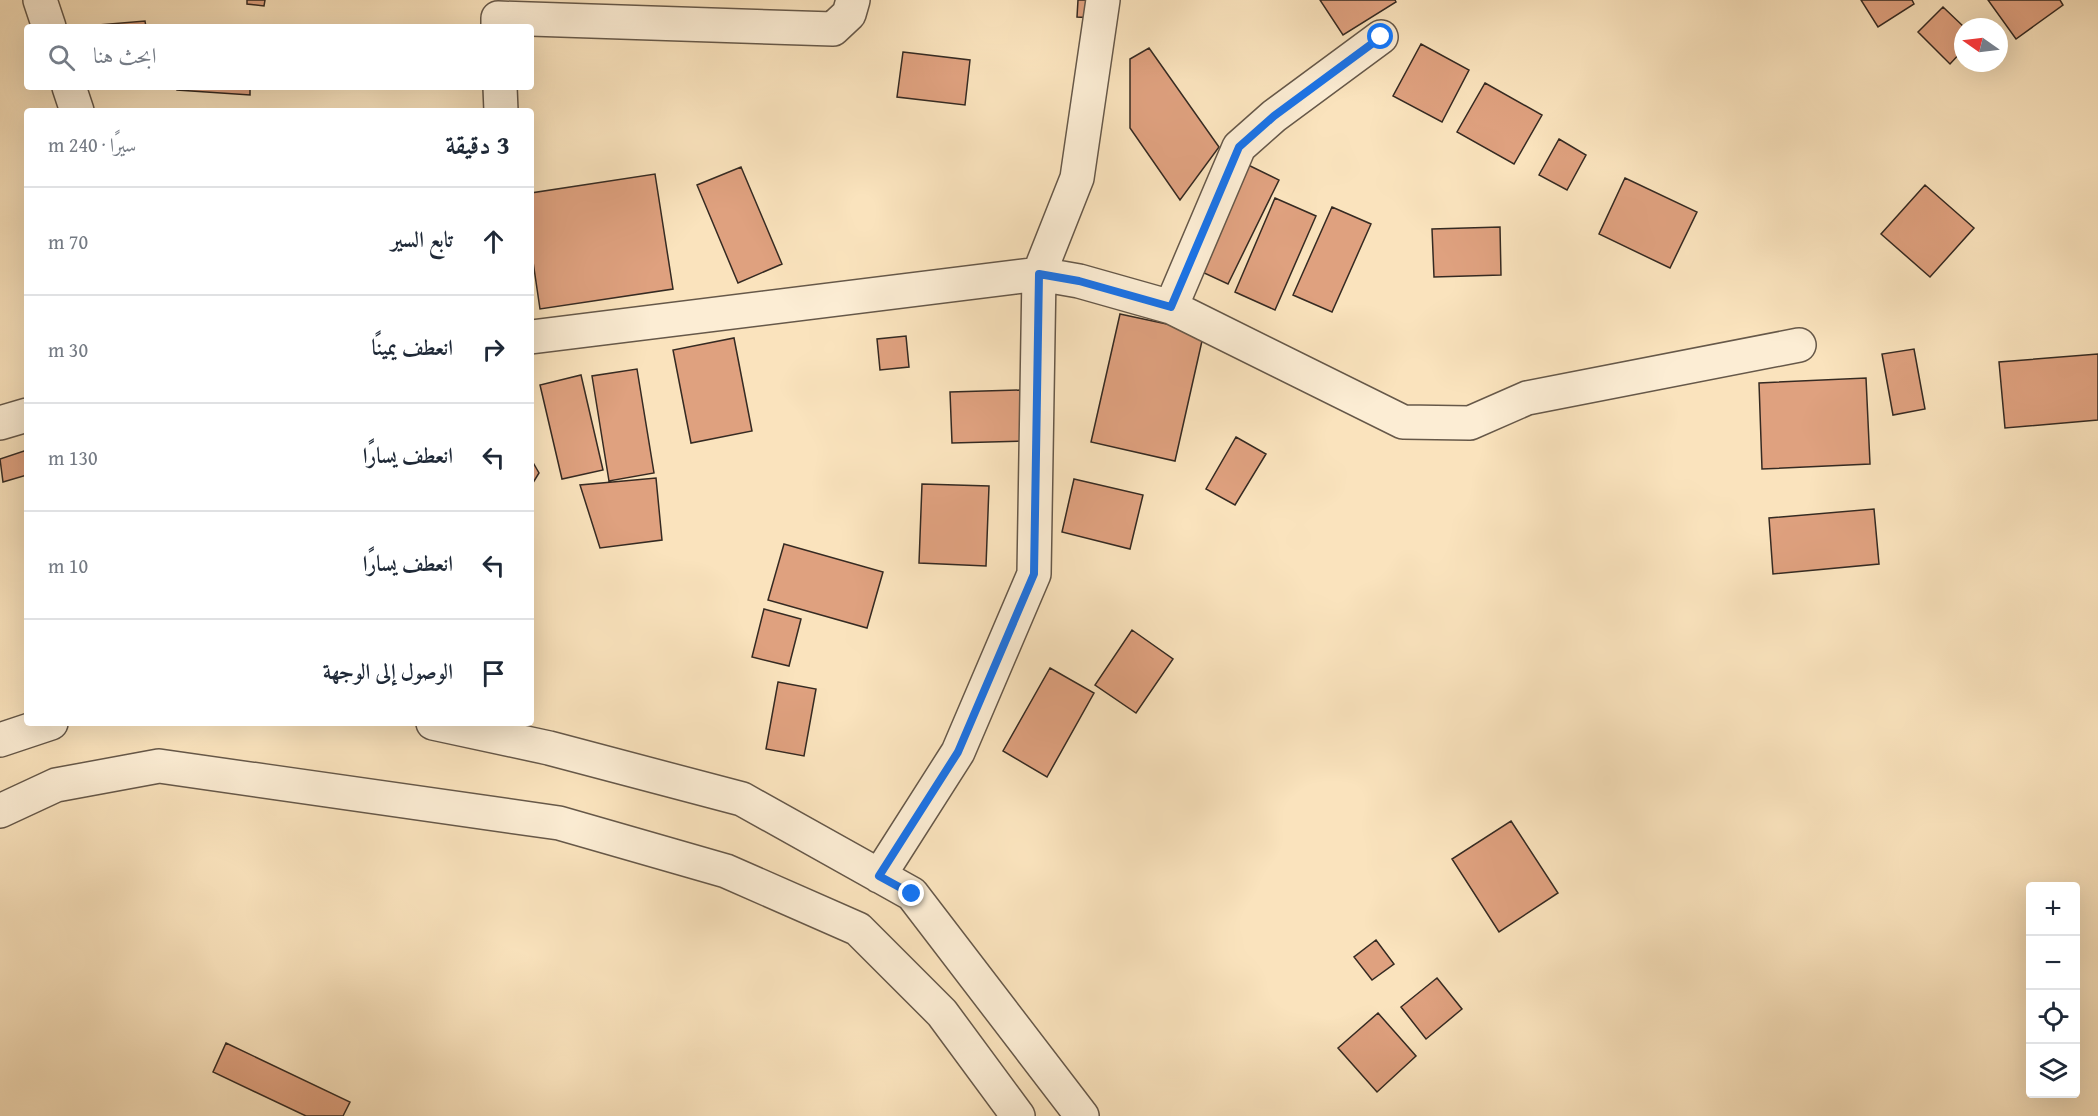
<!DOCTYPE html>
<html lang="ar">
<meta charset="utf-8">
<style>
:root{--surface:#fff;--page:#f6f6f7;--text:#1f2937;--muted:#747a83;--line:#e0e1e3}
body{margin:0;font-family:"Gentium Book Plus",Amiri,serif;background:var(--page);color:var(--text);direction:rtl}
.controls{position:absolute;right:18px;bottom:18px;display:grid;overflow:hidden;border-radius:6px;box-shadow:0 6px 24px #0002}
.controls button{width:54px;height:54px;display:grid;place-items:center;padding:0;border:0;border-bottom:2px solid var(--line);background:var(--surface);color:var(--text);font:30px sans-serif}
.compass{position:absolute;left:1954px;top:18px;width:54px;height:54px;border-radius:50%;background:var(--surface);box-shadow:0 6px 24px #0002;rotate:284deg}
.stop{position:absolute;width:18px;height:18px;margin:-14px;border:4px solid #1a73e8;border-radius:50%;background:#fff}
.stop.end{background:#1a73e8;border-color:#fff;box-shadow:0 2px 6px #0008}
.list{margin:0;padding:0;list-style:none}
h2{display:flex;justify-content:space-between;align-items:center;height:78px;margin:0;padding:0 24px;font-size:26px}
h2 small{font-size:20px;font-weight:400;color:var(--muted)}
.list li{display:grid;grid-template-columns:39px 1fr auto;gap:18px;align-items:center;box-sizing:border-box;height:108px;padding:0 24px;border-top:2px solid var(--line)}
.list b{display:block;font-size:22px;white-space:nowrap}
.list em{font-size:20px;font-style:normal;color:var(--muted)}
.icon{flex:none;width:33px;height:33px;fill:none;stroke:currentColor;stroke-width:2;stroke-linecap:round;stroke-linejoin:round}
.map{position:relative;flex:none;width:2098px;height:1116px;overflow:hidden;direction:ltr}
.search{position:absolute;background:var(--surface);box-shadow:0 6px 24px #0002;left:24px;top:24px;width:510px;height:66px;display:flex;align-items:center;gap:15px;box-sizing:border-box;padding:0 21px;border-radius:6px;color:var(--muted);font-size:22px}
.panel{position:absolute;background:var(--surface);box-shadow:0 6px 24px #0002;left:24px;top:108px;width:510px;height:618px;border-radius:6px;direction:rtl}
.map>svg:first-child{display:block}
.building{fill:#dfa17f;stroke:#352a22;stroke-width:1.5}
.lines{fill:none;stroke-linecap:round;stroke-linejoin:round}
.minor-casing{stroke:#665849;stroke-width:36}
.minor{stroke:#fcedd4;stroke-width:33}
.route{stroke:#1a73e8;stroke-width:8}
</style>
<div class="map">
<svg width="2098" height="1116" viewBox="0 0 2098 1116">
<rect width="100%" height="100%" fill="#fae3bd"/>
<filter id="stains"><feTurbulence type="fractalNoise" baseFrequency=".00333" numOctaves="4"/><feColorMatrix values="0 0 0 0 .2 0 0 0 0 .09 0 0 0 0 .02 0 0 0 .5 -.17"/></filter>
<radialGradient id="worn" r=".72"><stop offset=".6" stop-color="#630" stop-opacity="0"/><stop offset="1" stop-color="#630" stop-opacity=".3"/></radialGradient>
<!-- building -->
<path class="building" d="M247,0H265L264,6L247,4Z
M1078,0H1096L1094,18L1077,17Z
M1320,0H1395L1396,2L1343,35Z
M1861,0H1912L1914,4L1878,27Z
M1988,0H2060L2063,5L2016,39Z
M1943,7L1964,27L1963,50L1950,64L1918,32Z
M145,21L146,27H74Z
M1421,44L1469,70L1442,122L1393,96Z
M1149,48L1219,147L1180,200L1130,128V59Z
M903,52L970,60L965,105L897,97Z
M1485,83L1542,115L1514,164L1457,132Z
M177,87H250V95L177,90Z
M1559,139L1586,155L1567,190L1539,175Z
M1240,161L1279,180L1228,284L1189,266Z
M741,167L782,264L738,283L697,185Z
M655,174L673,289L540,309L531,248V193Z
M1625,178L1697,212L1670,268L1599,234Z
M1925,185L1974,228L1930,277L1881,234Z
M1275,198L1316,216L1275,310L1235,292Z
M1332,207L1371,224L1332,312L1293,295Z
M1500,227L1501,275L1434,277L1432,229Z
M1120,314L1204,332L1175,461L1091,442Z
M906,336L909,367L880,370L877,339Z
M734,338L752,431L691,443L673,350Z
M1914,349L1925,409L1893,415L1882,354Z
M2098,354V420L2005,428L1999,362Z
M637,369L654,473L609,481L592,376Z
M581,375L603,470L562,479L540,385Z
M1866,378L1870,464L1762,469L1759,383Z
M1021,390L1023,441L952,443L950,392Z
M1236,437L1266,454L1235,505L1206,489Z
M27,450V475L3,482L0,459Z
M531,459L539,473L531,486Z
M656,478L662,540L600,548L580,485Z
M1074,479L1143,495L1130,549L1062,532Z
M922,484L989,486L986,566L919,563Z
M1874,509L1879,564L1773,574L1769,518Z
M784,544L883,572L867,628L768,600Z
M764,609L801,619L789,666L752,657Z
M1132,630L1173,659L1136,713L1095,685Z
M1050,668L1094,693L1047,777L1003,751Z
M778,682L816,689L804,756L766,749Z
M1511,821L1558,893L1499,932L1452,859Z
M1376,940L1394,964L1372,980L1354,957Z
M1437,978L1462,1009L1426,1039L1401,1007Z
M1378,1013L1416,1056L1377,1092L1338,1048Z
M226,1043L350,1102L343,1116H306L213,1072Z"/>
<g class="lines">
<!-- minor casing -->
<g class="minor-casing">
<path id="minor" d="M40,0L49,27
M498,27V18L833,29L849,14L853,0
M69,87L77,111
M500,87L501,111
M1171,307L1239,147L1274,116L1381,37
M531,337L1039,274L1077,178L1103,0
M0,423L27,415
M433,723L549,748L742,799L912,894L1082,1116
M0,740L51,723
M0,811L56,785L159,766L559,823L726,871L858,929L942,1013L1018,1116
M879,876L958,752L1034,574L1039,274L1079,281L1171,307L1403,422L1470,423L1527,398L1799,345"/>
</g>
<!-- minor -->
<use href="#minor" class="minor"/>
</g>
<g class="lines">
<!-- route -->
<path class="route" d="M912,894L879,876L958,752L1034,574L1039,274L1079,281L1171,307L1239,147L1274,116L1381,37"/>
</g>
<rect width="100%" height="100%" filter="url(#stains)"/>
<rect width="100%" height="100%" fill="url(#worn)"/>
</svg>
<div class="controls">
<button>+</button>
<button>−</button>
<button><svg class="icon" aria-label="locate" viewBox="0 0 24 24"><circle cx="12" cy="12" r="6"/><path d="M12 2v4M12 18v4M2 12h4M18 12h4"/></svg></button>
<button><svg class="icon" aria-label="layers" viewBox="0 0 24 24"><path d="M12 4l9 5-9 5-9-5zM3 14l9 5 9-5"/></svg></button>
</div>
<svg class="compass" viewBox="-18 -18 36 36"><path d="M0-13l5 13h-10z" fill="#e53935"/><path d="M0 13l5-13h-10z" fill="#747a83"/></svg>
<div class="stop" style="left:1381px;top:37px"></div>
<div class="stop end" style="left:912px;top:894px"></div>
<div class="search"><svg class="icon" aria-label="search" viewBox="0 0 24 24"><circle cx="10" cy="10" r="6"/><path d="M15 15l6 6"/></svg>ابحث هنا</div>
<section class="panel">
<h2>3 دقيقة<small>سيرًا · 240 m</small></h2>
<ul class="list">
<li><svg class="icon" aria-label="ahead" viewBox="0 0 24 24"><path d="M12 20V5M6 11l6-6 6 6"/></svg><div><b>تابع السير</b></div><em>70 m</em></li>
<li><svg class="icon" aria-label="right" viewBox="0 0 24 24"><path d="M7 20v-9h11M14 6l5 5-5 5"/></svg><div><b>انعطف يمينًا</b></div><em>30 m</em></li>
<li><svg class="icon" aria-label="left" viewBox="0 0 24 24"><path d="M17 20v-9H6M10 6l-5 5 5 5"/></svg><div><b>انعطف يسارًا</b></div><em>130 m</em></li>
<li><svg class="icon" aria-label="left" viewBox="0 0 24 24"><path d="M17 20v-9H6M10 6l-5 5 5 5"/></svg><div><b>انعطف يسارًا</b></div><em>10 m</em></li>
<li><svg class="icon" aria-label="arrive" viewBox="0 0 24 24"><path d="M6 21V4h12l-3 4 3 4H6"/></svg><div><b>الوصول إلى الوجهة</b></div></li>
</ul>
</section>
</div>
